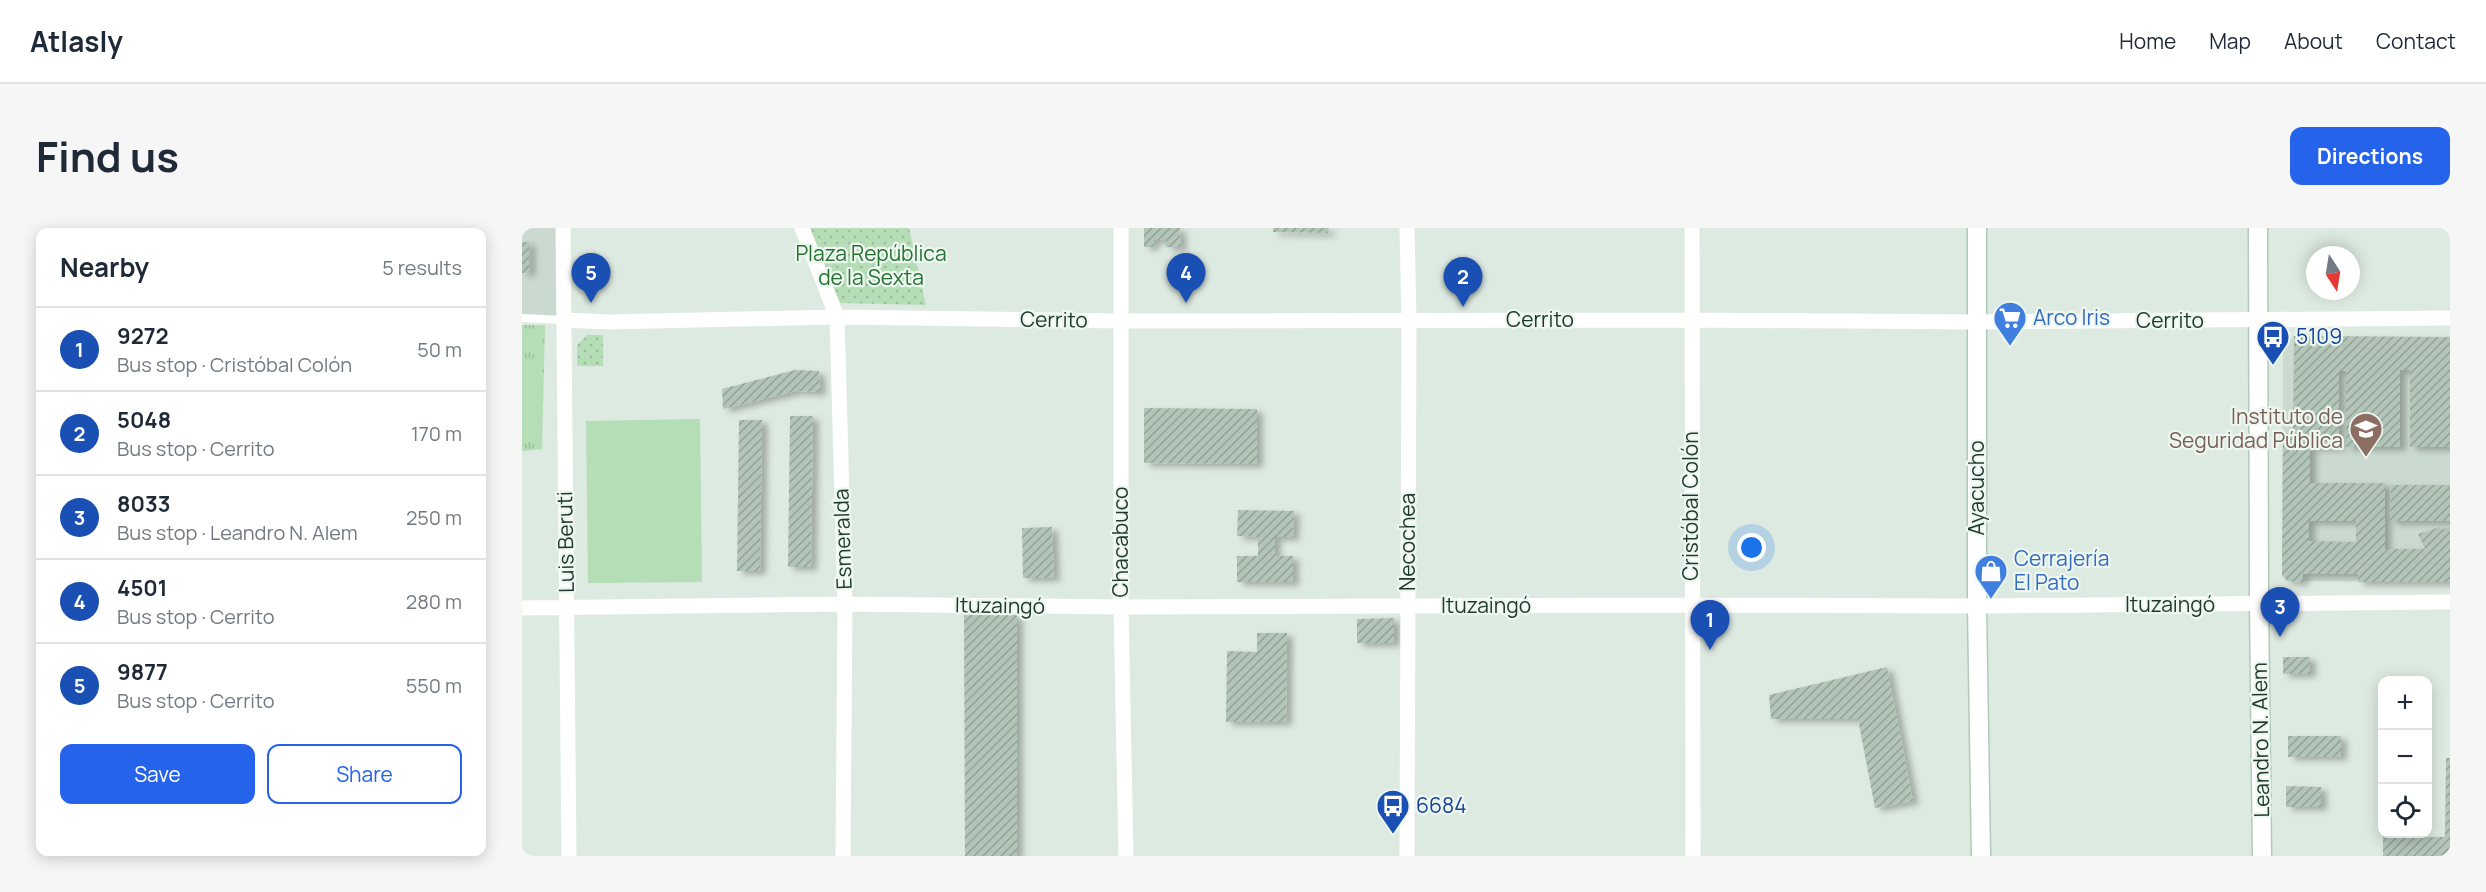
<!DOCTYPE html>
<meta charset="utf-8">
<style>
:root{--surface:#fff;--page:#f6f6f7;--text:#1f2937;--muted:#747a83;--line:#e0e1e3;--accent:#2563eb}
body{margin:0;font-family:Manrope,sans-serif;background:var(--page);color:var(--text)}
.controls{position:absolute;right:18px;bottom:18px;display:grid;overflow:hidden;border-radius:12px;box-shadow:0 3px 15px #0003}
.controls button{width:54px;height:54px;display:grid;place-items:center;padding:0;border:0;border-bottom:2px solid var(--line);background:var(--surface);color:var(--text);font:30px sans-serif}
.compass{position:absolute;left:1784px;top:18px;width:54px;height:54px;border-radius:50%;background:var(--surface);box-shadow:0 3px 15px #0003;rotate:168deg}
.you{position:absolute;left:1230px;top:320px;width:21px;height:21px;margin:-15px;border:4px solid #fff;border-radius:50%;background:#1a73e8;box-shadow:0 0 0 9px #1a73e833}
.badge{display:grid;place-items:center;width:39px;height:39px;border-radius:50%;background:var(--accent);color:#fff;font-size:20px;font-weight:700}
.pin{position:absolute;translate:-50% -50px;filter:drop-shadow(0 2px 3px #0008)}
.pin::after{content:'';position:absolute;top:32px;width:21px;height:18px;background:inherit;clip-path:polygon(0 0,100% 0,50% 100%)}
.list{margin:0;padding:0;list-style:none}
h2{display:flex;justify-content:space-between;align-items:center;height:78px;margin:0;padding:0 24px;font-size:26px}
h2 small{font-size:20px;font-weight:400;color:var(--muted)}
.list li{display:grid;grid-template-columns:39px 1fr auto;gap:18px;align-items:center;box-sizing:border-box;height:84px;padding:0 24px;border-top:2px solid var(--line)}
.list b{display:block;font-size:22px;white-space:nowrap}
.list p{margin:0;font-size:20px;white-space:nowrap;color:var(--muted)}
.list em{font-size:20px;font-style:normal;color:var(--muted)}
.actions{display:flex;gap:12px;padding:18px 24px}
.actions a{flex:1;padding:14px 0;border:2px solid var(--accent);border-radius:12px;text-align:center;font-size:21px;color:var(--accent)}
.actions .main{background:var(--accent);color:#fff}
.icon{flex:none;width:33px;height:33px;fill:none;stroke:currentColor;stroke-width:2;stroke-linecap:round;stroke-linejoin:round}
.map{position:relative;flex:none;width:1928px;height:628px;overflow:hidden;border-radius:12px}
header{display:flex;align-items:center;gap:36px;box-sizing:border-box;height:84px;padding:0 30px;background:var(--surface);border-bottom:2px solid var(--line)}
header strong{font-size:28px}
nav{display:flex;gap:33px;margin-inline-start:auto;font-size:21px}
.intro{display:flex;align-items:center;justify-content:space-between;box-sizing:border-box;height:144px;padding:0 36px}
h1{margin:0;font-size:42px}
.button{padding:15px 27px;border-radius:12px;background:var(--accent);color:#fff;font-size:21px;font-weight:700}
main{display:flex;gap:36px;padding:0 36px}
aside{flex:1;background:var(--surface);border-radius:12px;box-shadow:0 3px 15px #0003}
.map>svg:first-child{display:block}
.built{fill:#cbdad0}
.grass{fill:url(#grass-tufts)}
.park{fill:url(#park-dots)}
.garden{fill:#b5ddb6}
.building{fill:url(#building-hatch);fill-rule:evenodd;filter:url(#shadow)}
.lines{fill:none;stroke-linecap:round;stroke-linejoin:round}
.secondary-casing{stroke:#b0caba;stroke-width:21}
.lane{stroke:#fff;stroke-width:8}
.street{stroke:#fff;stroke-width:15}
.secondary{stroke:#fff;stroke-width:18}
.labels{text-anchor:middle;stroke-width:4.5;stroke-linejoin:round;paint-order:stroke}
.park-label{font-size:21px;fill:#277233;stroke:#edf7f0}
.shop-label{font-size:21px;fill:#366cbe;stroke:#edf7f0;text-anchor:start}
.street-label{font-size:21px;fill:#1e3a2c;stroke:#edf7f0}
.transit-label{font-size:21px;fill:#164399;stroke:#edf7f0;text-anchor:start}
.education-label{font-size:21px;fill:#785e54;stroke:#edf7f0;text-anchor:end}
</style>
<header>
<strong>Atlasly</strong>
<nav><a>Home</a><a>Map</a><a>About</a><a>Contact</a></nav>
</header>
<div class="intro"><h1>Find us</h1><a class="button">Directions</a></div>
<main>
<aside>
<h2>Nearby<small>5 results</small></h2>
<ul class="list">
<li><span class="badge" style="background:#1a4fb4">1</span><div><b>9272</b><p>Bus stop · Cristóbal Colón</p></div><em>50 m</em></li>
<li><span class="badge" style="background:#1a4fb4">2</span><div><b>5048</b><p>Bus stop · Cerrito</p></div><em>170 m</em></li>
<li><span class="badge" style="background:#1a4fb4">3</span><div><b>8033</b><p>Bus stop · Leandro N. Alem</p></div><em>250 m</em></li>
<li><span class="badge" style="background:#1a4fb4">4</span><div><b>4501</b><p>Bus stop · Cerrito</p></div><em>280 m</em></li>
<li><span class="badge" style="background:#1a4fb4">5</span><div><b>9877</b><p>Bus stop · Cerrito</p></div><em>550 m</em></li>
</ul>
<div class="actions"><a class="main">Save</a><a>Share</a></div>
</aside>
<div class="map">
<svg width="1928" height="628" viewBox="0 0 1928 628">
<defs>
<pattern id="grass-tufts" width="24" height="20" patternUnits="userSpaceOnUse" patternTransform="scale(1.5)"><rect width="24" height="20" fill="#b5ddb6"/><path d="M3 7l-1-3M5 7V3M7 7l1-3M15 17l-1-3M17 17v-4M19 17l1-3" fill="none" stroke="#9bbe9d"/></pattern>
<pattern id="park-dots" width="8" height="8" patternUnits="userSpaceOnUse" patternTransform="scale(1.5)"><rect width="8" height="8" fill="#b5ddb6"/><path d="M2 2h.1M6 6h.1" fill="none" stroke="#9bbe9d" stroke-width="1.8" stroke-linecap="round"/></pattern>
<pattern id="building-hatch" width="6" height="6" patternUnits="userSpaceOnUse" patternTransform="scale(1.5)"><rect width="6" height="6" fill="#b3c5b9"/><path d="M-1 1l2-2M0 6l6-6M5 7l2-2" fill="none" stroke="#91a197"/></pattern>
<filter id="shadow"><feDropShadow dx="6" dy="3.5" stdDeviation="3" flood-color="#0004"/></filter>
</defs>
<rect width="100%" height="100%" fill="#ddeae1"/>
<!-- built -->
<path class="built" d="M0,0H41V92L0,90Z
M1772,108L1928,109V354L1765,353L1760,347L1761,119Z"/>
<!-- grass -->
<path class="grass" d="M0,97H23L20,221L0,223Z"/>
<!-- park -->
<path class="park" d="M288,0H387L404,77L318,75Z
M65,107H81V138H55V117Z"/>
<!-- garden -->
<path class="garden" d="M0,145H20V208H0Z
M178,191L180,354L66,355L64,193Z"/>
<!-- building -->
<path class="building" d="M622,0H658L659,19H644V12H631V19H622Z
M751,0H807L806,5L751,4Z
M0,14H7V45H0Z
M1772,108L1928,109V219H1888V142H1878V219H1824V143H1817V219H1788V255H1863V321H1903L1896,306L1918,299L1919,302L1928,299V354H1836V346H1781V354L1765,353L1760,347L1761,205H1771ZM1787,293H1834V314L1787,313Z
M273,142L297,143L298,164L274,163L201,181L200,161Z
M622,180L735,181V236L622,235Z
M268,188H291L289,339H266Z
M217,192H240L238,343H215Z
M1869,257H1928V293H1868Z
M716,282L772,283L771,309H753V328H771V354H715V328H736V309L715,308Z
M530,299L532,350H501L500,300Z
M442,387H495V628H443Z
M872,390V415H835V391Z
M735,405H765L764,494H704L705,423L735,424Z
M1761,429H1788V446H1761Z
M1365,439L1391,573L1353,580L1336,491H1249L1247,467Z
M1766,508H1819V529H1766Z
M1924,530H1928V628H1861V606H1883V609H1923Z
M1764,558L1799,559V579H1764Z"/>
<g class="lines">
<!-- secondary casing -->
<g class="secondary-casing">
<path id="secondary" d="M1455,0V378L1459,628
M1736,0L1737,376L1740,628"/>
</g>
<!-- lane -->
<path class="lane" d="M0,90L41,92"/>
<!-- street -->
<path class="street" d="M41,0L47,628
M280,0L315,89L323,376L321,628
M599,0V379L604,628
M885,0L887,92L885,628
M1170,0L1171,628
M41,92L87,94L315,89L599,93L1168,92L1455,94L1928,90
M0,380L323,376L599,379L1170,377L1455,378L1928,374"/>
<!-- secondary -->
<use href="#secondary" class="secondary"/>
</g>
<!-- icons -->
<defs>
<g id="supermarket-pin" transform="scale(1.725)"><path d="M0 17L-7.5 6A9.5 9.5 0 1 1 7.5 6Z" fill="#3f7fe0" stroke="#edf7f0"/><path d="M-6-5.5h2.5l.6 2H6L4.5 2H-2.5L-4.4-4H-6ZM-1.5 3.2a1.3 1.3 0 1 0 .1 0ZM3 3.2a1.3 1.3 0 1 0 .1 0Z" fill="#fff"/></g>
<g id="bus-pin" transform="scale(1.725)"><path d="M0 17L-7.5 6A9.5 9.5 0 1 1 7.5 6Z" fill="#1a4fb4" stroke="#edf7f0"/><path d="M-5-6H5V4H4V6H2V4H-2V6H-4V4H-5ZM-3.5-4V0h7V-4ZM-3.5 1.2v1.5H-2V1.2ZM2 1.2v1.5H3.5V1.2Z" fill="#fff"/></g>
<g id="university-pin" transform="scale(1.725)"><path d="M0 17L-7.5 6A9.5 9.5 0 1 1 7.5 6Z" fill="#8d6e63" stroke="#edf7f0"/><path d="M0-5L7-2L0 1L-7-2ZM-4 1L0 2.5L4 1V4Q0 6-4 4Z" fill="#fff"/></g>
<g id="shop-pin" transform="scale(1.725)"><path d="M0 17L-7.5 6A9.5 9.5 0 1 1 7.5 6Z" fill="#3f7fe0" stroke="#edf7f0"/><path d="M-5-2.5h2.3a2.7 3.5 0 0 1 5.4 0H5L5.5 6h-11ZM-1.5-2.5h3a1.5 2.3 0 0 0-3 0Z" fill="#fff"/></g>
</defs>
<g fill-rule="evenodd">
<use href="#supermarket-pin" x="1488" y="90"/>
<use href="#bus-pin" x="1751" y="109"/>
<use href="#university-pin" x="1844" y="201"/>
<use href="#shop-pin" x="1469" y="343"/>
<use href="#bus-pin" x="871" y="578"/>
</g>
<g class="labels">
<!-- park labels -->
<g class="park-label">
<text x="349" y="33">Plaza República<tspan x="349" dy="24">de la Sexta</tspan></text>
</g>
<!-- shop labels -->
<g class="shop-label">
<text x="1511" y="97">Arco Iris</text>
<text x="1492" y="338">Cerrajería<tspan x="1492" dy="24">El Pato</tspan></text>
</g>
<!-- street labels -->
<g class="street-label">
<text transform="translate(532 92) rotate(1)" y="7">Cerrito</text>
<text x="1018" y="99">Cerrito</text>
<text x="1648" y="100">Cerrito</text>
<text transform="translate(1455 260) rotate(-90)" y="7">Ayacucho</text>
<text transform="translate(1169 278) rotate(-90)" y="7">Cristóbal Colón</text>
<text transform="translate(321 311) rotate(-92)" y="7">Esmeralda</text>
<text transform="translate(44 314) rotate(-91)" y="7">Luis Beruti</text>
<text transform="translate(599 314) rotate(-90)" y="7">Chacabuco</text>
<text transform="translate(886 314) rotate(-90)" y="7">Necochea</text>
<text x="1648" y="384">Ituzaingó</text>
<text transform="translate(478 378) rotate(1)" y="7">Ituzaingó</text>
<text x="964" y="385">Ituzaingó</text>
<text transform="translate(1739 512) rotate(-91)" y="7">Leandro N. Alem</text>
</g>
<!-- transit labels -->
<g class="transit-label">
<text x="1774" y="116">5109</text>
<text x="894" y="585">6684</text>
</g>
<!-- education labels -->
<g class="education-label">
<text x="1821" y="196">Instituto de<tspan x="1821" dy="24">Seguridad Pública</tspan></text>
</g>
</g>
</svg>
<div class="controls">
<button>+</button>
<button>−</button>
<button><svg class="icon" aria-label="locate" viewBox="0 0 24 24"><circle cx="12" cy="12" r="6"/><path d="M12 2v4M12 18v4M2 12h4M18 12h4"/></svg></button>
</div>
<svg class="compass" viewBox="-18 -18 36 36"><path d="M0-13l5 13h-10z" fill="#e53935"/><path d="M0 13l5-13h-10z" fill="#747a83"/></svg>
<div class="you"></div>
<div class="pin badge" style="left:1188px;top:422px;background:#1a4fb4">1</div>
<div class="pin badge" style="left:941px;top:79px;background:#1a4fb4">2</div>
<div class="pin badge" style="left:1758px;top:409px;background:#1a4fb4">3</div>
<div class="pin badge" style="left:664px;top:75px;background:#1a4fb4">4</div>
<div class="pin badge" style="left:69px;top:75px;background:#1a4fb4">5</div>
</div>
</main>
